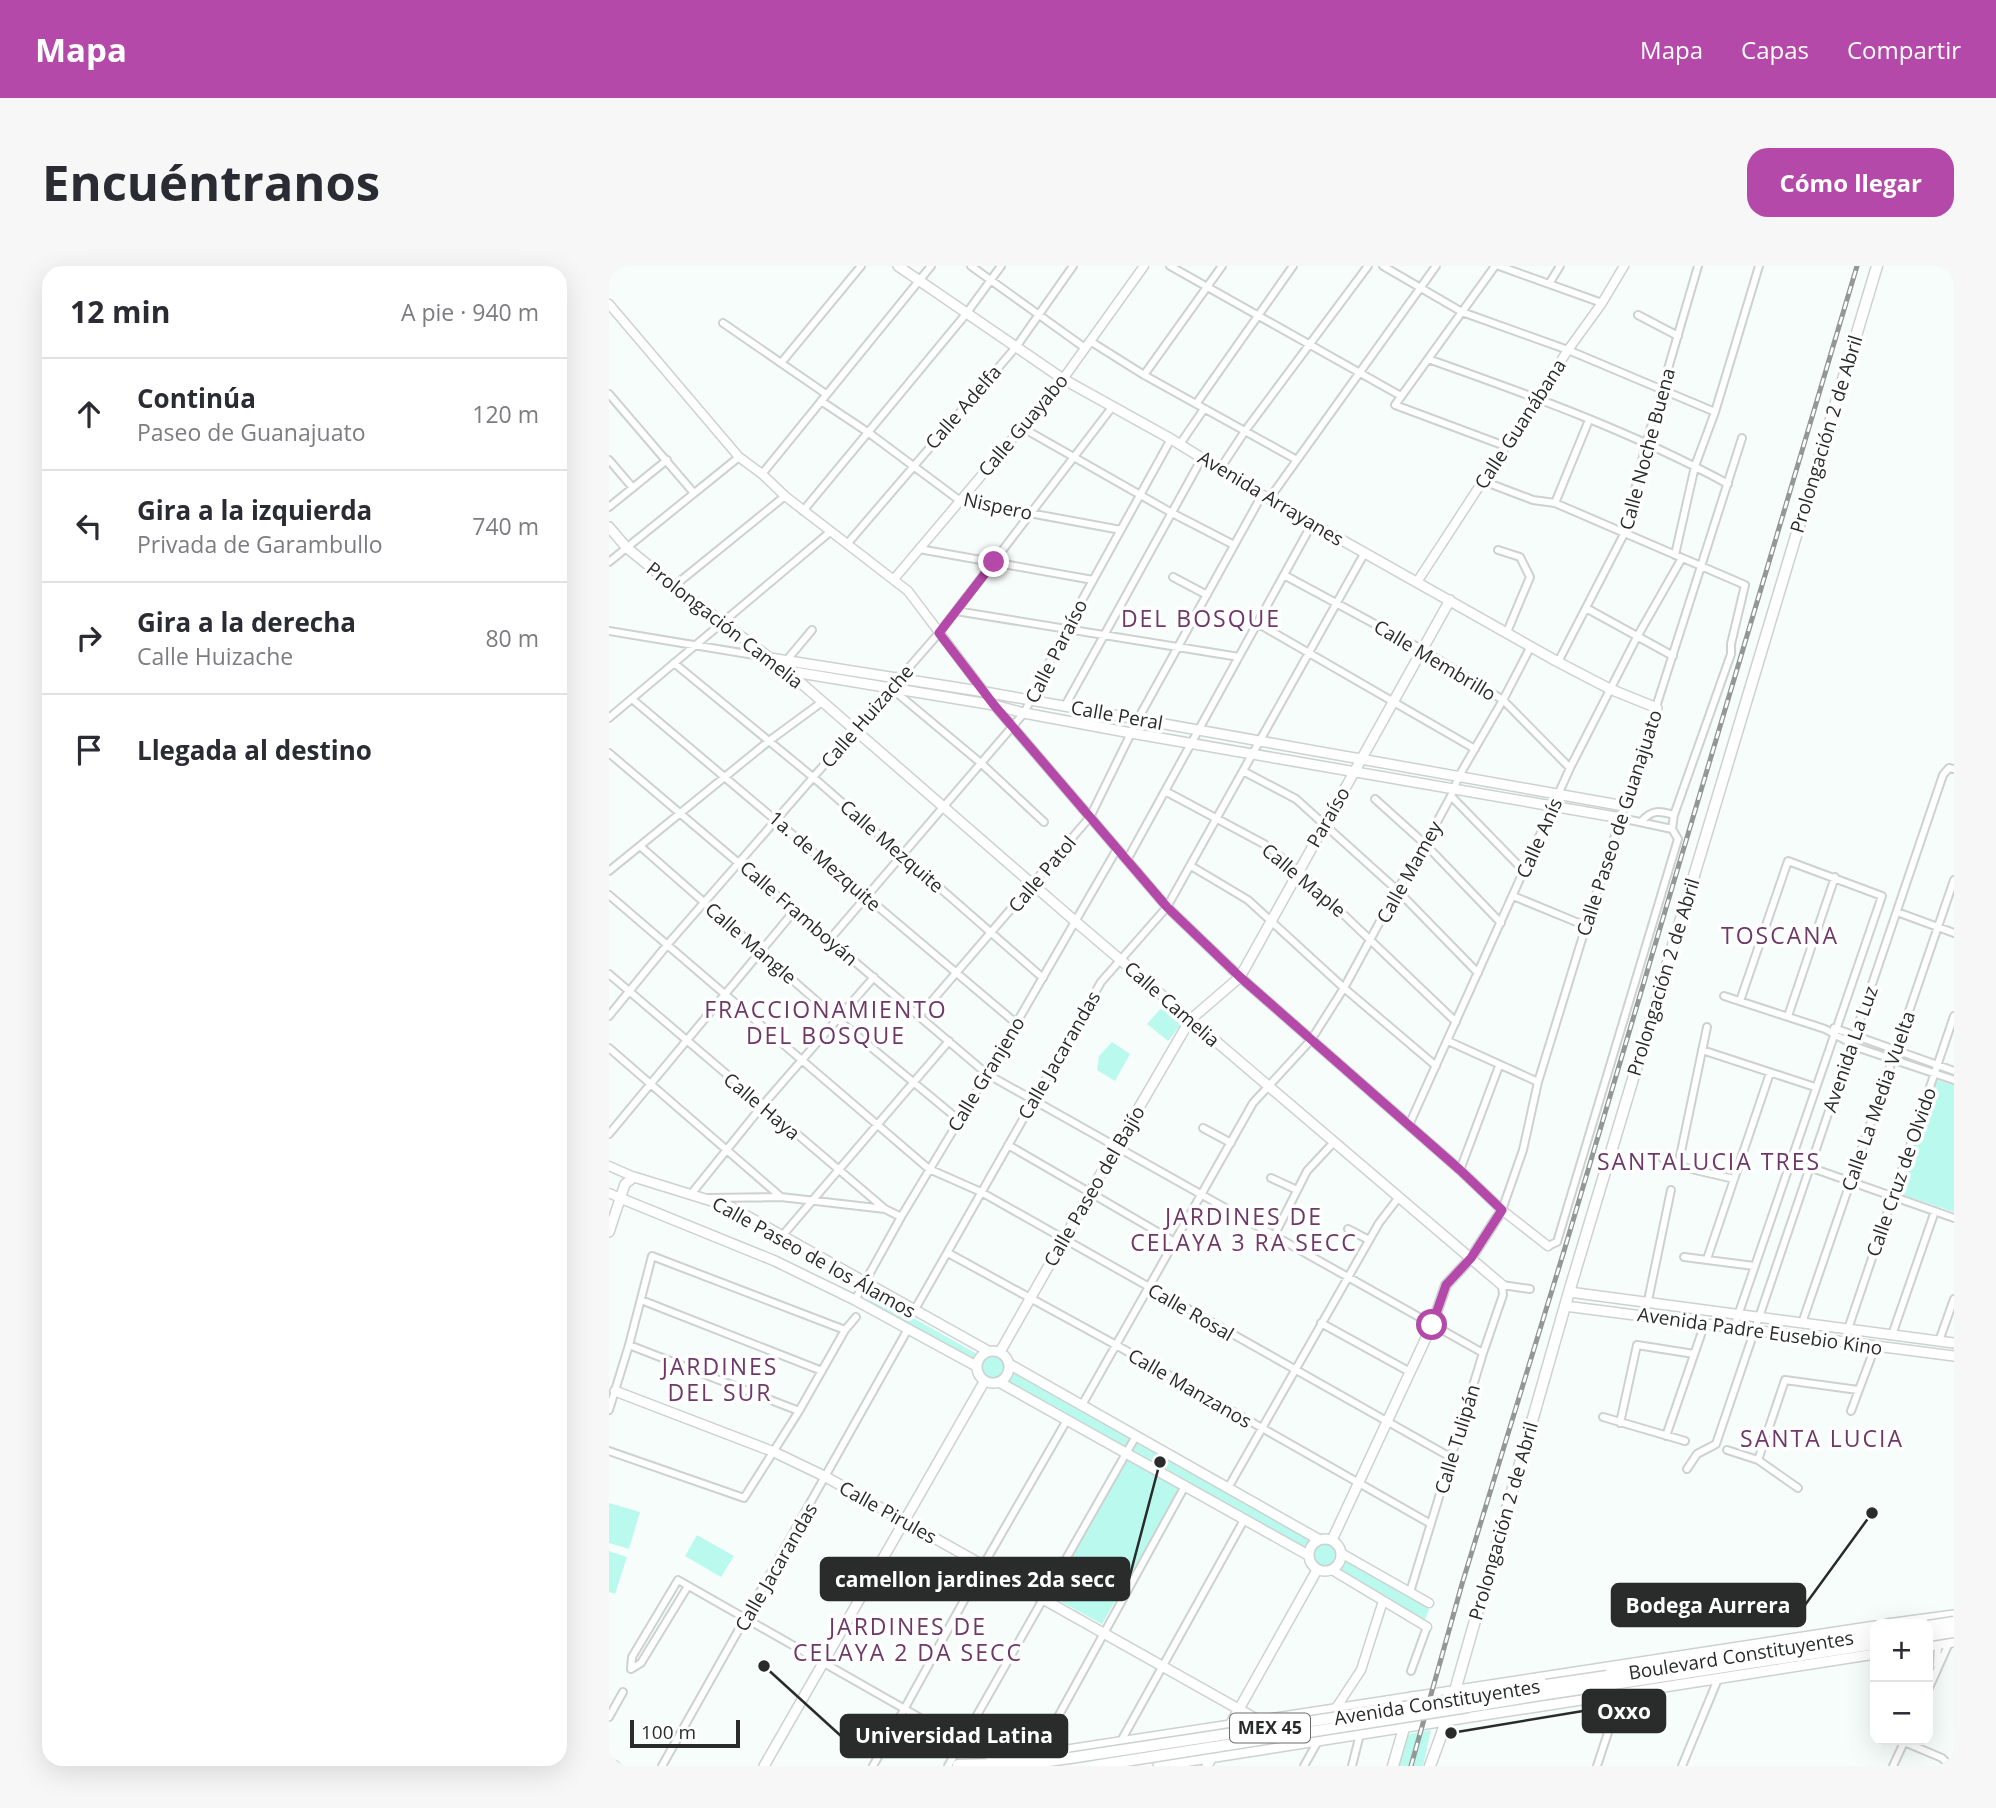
<!DOCTYPE html>
<html lang="es">
<meta charset="utf-8">
<style>
:root{--surface:#fff;--page:#f7f7f7;--text:#2b2b33;--muted:#7c7c81;--line:#e1e1e2;--accent:#b549aa}
body{margin:0;font-family:"Open Sans",sans-serif;background:var(--page);color:var(--text)}
.controls{position:absolute;right:21px;bottom:21px;display:grid;overflow:hidden;border-radius:14px;box-shadow:0 7px 28px #0002}
.controls button{width:63px;height:63px;display:grid;place-items:center;padding:0;border:0;border-bottom:2px solid var(--line);background:var(--surface);color:var(--text);font:35px sans-serif}
.scale{position:absolute;left:21px;bottom:18px;width:110px;box-sizing:border-box;padding-left:7px;border:4px solid #2a2c2c;border-top:0;font-size:19px;line-height:24px;white-space:nowrap;color:#2a2c2c;-webkit-text-stroke:5px #fff;paint-order:stroke}
.stop{position:absolute;width:21px;height:21px;margin:-16px;border:5px solid #b549aa;border-radius:50%;background:#fff}
.stop.end{background:#b549aa;border-color:#fff;box-shadow:0 2px 7px #0008}
.list{margin:0;padding:0;list-style:none}
h2{display:flex;justify-content:space-between;align-items:center;height:91px;margin:0;padding:0 28px;font-size:30px}
h2 small{font-size:23px;font-weight:400;color:var(--muted)}
.list li{display:grid;grid-template-columns:46px 1fr auto;gap:21px;align-items:center;box-sizing:border-box;height:112px;padding:0 28px;border-top:2px solid var(--line)}
.list b{display:block;font-size:26px;white-space:nowrap}
.list p{margin:0;font-size:23px;white-space:nowrap;color:var(--muted)}
.list em{font-size:23px;font-style:normal;color:var(--muted)}
.icon{flex:none;width:38px;height:38px;fill:none;stroke:currentColor;stroke-width:2;stroke-linecap:round;stroke-linejoin:round}
.map{position:relative;flex:none;width:1345px;height:1500px;overflow:hidden;border-radius:21px}
header{display:flex;align-items:center;gap:42px;box-sizing:border-box;height:98px;padding:0 35px;background:var(--accent);color:#fff}
header strong{font-size:33px}
nav{display:flex;gap:38px;margin-inline-start:auto;font-size:24px}
.intro{display:flex;align-items:center;justify-content:space-between;box-sizing:border-box;height:168px;padding:0 42px}
h1{margin:0;font-size:49px}
.button{padding:18px 32px;border-radius:21px;background:var(--accent);color:#fff;font-size:24px;font-weight:700}
main{display:flex;gap:42px;padding:0 42px}
aside{flex:1;background:var(--surface);border-radius:21px;box-shadow:0 7px 28px #0002}
.map>svg:first-child{display:block}
.green{fill:#bafaee}
.lines{fill:none;stroke-linecap:round;stroke-linejoin:round}
.minor-casing{stroke:#ccd2d0;stroke-width:10}
.tertiary-casing{stroke:#ccd2d0;stroke-width:11}
.secondary-casing{stroke:#ccd2d0;stroke-width:12}
.primary-casing{stroke:#ccd2d0;stroke-width:13}
.minor{stroke:#fff;stroke-width:6}
.tertiary{stroke:#fff;stroke-width:8}
.secondary{stroke:#fff;stroke-width:9}
.primary{stroke:#fff;stroke-width:10}
.rail-casing{stroke:#939796;stroke-width:5}
.rail{stroke:#fff;stroke-width:2.5;stroke-dasharray:8;stroke-linecap:butt}
.primary-bridge-casing{stroke:#ccd2d0;stroke-width:13;stroke-linecap:butt}
.primary-bridge{stroke:#fff;stroke-width:10}
.route{stroke:#b549aa;stroke-width:9}
.labels{text-anchor:middle;stroke-width:7;stroke-linejoin:round;paint-order:stroke}
.shield{fill:#fff;stroke:#6a6b6b;stroke-width:2}
.shield-label{font-size:18px;font-weight:bold;fill:#2a2c2c}
.street-label{font-size:19px;fill:#2a2c2c;stroke:#fff}
.quarter-label{font-size:23px;letter-spacing:2px;fill:#6e3968;stroke:#fff}
.leader{fill:none;stroke:#2a2c2c;stroke-width:2.5}
.callout-dot{fill:#2a2c2c;stroke:#fff;stroke-width:2.5}
.callout{fill:#2a2c2c;stroke:#2a2c2c;stroke-width:2.5}
.callout-label{font-size:21px;text-anchor:middle;font-weight:bold;fill:#fff}
</style>
<header>
<strong>Mapa</strong>
<nav><a>Mapa</a><a>Capas</a><a>Compartir</a></nav>
</header>
<div class="intro"><h1>Encuéntranos</h1><a class="button">Cómo llegar</a></div>
<main>
<aside>
<h2>12 min<small>A pie · 940 m</small></h2>
<ul class="list">
<li><svg class="icon" aria-label="ahead" viewBox="0 0 24 24"><path d="M12 20V5M6 11l6-6 6 6"/></svg><div><b>Continúa</b><p>Paseo de Guanajuato</p></div><em>120 m</em></li>
<li><svg class="icon" aria-label="left" viewBox="0 0 24 24"><path d="M17 20v-9H6M10 6l-5 5 5 5"/></svg><div><b>Gira a la izquierda</b><p>Privada de Garambullo</p></div><em>740 m</em></li>
<li><svg class="icon" aria-label="right" viewBox="0 0 24 24"><path d="M7 20v-9h11M14 6l5 5-5 5"/></svg><div><b>Gira a la derecha</b><p>Calle Huizache</p></div><em>80 m</em></li>
<li><svg class="icon" aria-label="arrive" viewBox="0 0 24 24"><path d="M6 21V4h12l-3 4 3 4H6"/></svg><div><b>Llegada al destino</b></div></li>
</ul>
</aside>
<div class="map">
<svg width="1345" height="1500" viewBox="0 0 1345 1500">
<rect width="100%" height="100%" fill="#f7fdfb"/>
<!-- green -->
<path class="green" d="M554,740L573,757L559,775L538,758Z
M503,776L521,788L506,815L488,804L490,790Z
M1328,814L1345,819V946L1291,928Z
M262,1028L368,1088L365,1095L258,1035Z
M372 1102a12 12 0 1 1 24 0a12 12 0 1 1-24 0Z
M405,1107L703,1274L698,1279L697,1284L399,1118Z
M518,1193L570,1223L493,1358L440,1329Z
M0,1237L31,1246L20,1283L0,1277Z
M88,1269L125,1290L112,1311L76,1290Z
M704 1288a12 12 0 1 1 24 0a12 12 0 1 1-24 0Z
M0,1285L18,1291L6,1328L0,1326Z
M737,1295L820,1343L816,1354L732,1304Z
M822,1464L814,1500H787L796,1469Z"/>
<g class="lines">
<!-- minor casing -->
<g class="minor-casing">
<path id="minor" d="M362,0L476,82
M561,0L792,130
M774,0L853,46L959,84L1106,146
M886,0L786,139L896,180
M890,0L993,37
M940,18L951,0
M1029,49L1069,70
M114,57L217,128
M481,75L535,109L688,194
M819,93C921,129 1024,166 1119,218
M172,97L252,0
M535,109L613,0
M0,128L84,226
M212,135L260,167L350,234L512,264
M587,138L684,0
M412,161L563,247L625,279
M571,178L595,143
M0,194L24,222
M611,203L636,165L759,0
M153,208L322,0
M874,215L924,234L946,237L1136,319L1122,378V388L1065,549L1063,563L1069,573L948,976L939,980
M660,233L827,0
M946,237L980,154
M0,241L58,194
M194,245L357,48L392,0
M239,277L407,81L464,0
M310,283L484,314
M889,284L911,291L921,311L898,366
M1066,289L1086,200L1106,146L1150,0
M0,296L130,191
M675,309L814,384L894,434L961,502
M564,311L598,329
M65,320L176,230
M977,342L1064,390
M347,345L630,391
M648,357L866,483
M0,365L157,391
M177,395L203,364
M949,396L1016,266L1037,178L1089,0
M65,397L205,512L434,712
M283,423L373,498L435,556
M23,433L408,758
M456,440L593,192
M0,452L221,266
M0,487L378,808L874,1087
M634,505L687,533L788,624L869,707
M556,525L655,578L688,604L847,756
M842,530L915,605
M766,533L816,578L892,657
M1012,552L1063,563
M1032,556C1043,543 1051,545 1065,549
M31,580L228,753L350,854
M518,594L704,256
M582,600L639,634L735,722L827,800
M0,605L160,475L213,436
M0,629L320,903L372,926L843,1192
M904,630L977,660
M1288,646L1345,667
M221,673L415,447L456,365L562,173
M0,708L276,943
M1115,730L1216,763L1250,782L1345,814
M0,750L58,679L330,367L504,140
M310,750L481,551L529,453L653,229
M1179,750L1226,611
M1225,762L1345,805
M839,775L929,816
M0,782L172,931
M1093,784L1206,821
M800,859L961,502L1028,371L1073,292
M594,862L622,877
M0,868L186,644
M399,879L566,976
M1053,892L1069,900L1125,913
M1069,900L1098,761
M1200,901L1345,952
M851,904L890,800
M662,912L688,924
M83,927L153,840L265,711
M100,932L172,931L276,943L292,951
M893,944L914,884L929,816L977,660L1133,172
M739,963L760,974
M173,970L340,775
M665,970L698,905L725,876
M339,987L507,1079L822,1258
M1075,991L1145,1000
M1098,993L1161,807
M32,1034L213,1105
M246,1034L292,951L378,808L508,583
M305,1045L492,716L558,641L755,288
M1036,1049L1062,924
M712,1057L801,1106
M1193,1057L1345,614
M1125,1061L1273,630L1179,595L1131,735
M1239,1063L1345,750
M1283,1069L1326,945
M1330,1075L1345,1033
M20,1079L190,1145
M473,1139L644,837L702,774L735,722L788,624L816,578L842,530L850,510L894,434L922,380
M0,1144L20,1079L43,990L236,1064
M1242,1145L1266,1081
M994,1151L1076,1175
M1011,1157L1028,1079L1085,1088
M1057,1170L1096,1057
M1118,1184L1149,1194L1189,1222
M0,1185L135,1232L190,1145L236,1064L247,1051
M1149,1194L1176,1114L1249,1124
M1078,1203L1088,1188L1107,1178L1334,509L1340,502L1345,503
M619,1222L770,957L790,931
M801,1326L874,1087L894,1029L893,1019L921,1023
M1328,1399L1329,1379
M22,1403L23,1391L69,1314L387,1495
M22,1403L32,1397L79,1320
M802,1405L818,1361
M1319,1424L1340,1377
M0,1451L14,1426
M512,1475L635,1254
M1295,1476L1333,1492L1341,1500
M428,1489L576,1220
M53,1500L299,1063
M264,1500L375,1298L458,1154
M339,1500L527,1170
M695,1500L709,1475
M743,1500L751,1468
M988,1500L1012,1427
M1073,1500L1109,1413
M1284,1500L1296,1474"/>
</g>
<!-- tertiary casing -->
<g class="tertiary-casing">
<path id="tertiary" d="M0,38L130,191L153,208L176,230L299,325L385,439L558,641L631,711L851,904L893,944L939,980
M285,313L454,113L535,0
M808,316L959,84L993,37L1015,0
M0,900L25,911
M0,927L11,932
M732,1287L820,1337
M723,1304L818,1361
M727,1442L752,1404L774,1335"/>
</g>
<!-- secondary casing -->
<g class="secondary-casing">
<path id="secondary" d="M289,0L454,113L562,173L653,229L949,396L1001,423L1048,442
M0,261L18,282L65,320L177,404L467,656L893,1019
M161,392L376,426L1015,540
M179,405L385,439L415,447L522,467L1012,552
M11,932L166,995L246,1034L367,1100
M0,966L16,918L25,911L122,941L379,1085
M960,1026L1345,1077
M956,1040L1345,1090
M368 1101a16 16 0 1 1 32 0a16 16 0 1 1-32 0Z
M391,1086L507,881L581,754L631,711L841,334
M400,1098L709,1273
M390,1116L699,1289
M6,1125L165,1186L217,1211L649,1454
M700 1289a16 16 0 1 1 32 0a16 16 0 1 1-32 0Z
M723,1274L823,1059L837,1019L862,992L893,944
M1278,1358L1345,1349
M1319,1380L1345,1376
M393,1494L1266,1360
M0,1498L6,1500
M155,1500L375,1116
M549,1500L1266,1388
M598,1500L708,1304"/>
</g>
<!-- primary casing -->
<g class="primary-casing">
<path id="primary" d="M998,1410L1266,1368
M998,1419L1266,1378
M861,1431L937,1419
M859,1441L938,1428
M426,1497L461,1492
M349,1499L431,1497
M784,1500L804,1431
M821,1500L837,1456L960,1026L1268,0"/>
</g>
<!-- minor -->
<use href="#minor" class="minor"/>
<!-- tertiary -->
<use href="#tertiary" class="tertiary"/>
<!-- secondary -->
<use href="#secondary" class="secondary"/>
<!-- primary -->
<use href="#primary" class="primary"/>
<!-- rail casing -->
<g class="rail-casing">
<path id="rail" d="M802,1500L853,1318L955,985L1248,0"/>
</g>
<!-- rail -->
<use href="#rail" class="rail"/>
<!-- primary-bridge casing -->
<g class="primary-bridge-casing">
<path id="primary-bridge" d="M1319,1360L1345,1356
M1319,1370L1345,1366
M937,1419L998,1410
M938,1428L998,1419
M461,1492L861,1431
M485,1500L859,1441"/>
</g>
<!-- primary-bridge -->
<use href="#primary-bridge" class="primary-bridge"/>
</g>
<g class="lines">
<!-- route -->
<path class="route" d="M385,296L330,367L385,439L558,641L631,711L851,904L893,944L862,992L837,1019L823,1059"/>
</g>
<g class="labels">
<!-- shield labels -->
<rect class="shield" x="621" y="1447.5" width="80" height="29" rx="5"/>
<g class="shield-label">
<text x="661" y="1468">MEX 45</text>
</g>
<!-- street labels -->
<g class="street-label">
<text transform="translate(354 141) rotate(-49)" y="7">Calle Adelfa</text>
<text transform="translate(911 158) rotate(-57)" y="7">Calle Guanábana</text>
<text transform="translate(414 159) rotate(-50)" y="7">Calle Guayabo</text>
<text transform="translate(1217 168) rotate(-73)" y="7">Prolongación 2 de Abril</text>
<text transform="translate(1038 183) rotate(-75)" y="7">Calle Noche Buena</text>
<text transform="translate(662 232) rotate(31)" y="7">Avenida Arrayanes</text>
<text transform="translate(389 240) rotate(12)" y="7">Nispero</text>
<text transform="translate(116 359) rotate(38)" y="7">Prolongación Camelia</text>
<text transform="translate(447 385) rotate(-63)" y="7">Calle Paraíso</text>
<text transform="translate(826 394) rotate(31)" y="7">Calle Membrillo</text>
<text transform="translate(508 449) rotate(10)" y="7">Calle Peral</text>
<text transform="translate(258 450) rotate(-49)" y="7">Calle Huizache</text>
<text transform="translate(719 551) rotate(-60)" y="7">Paraíso</text>
<text transform="translate(1010 557) rotate(-72)" y="7">Calle Paseo de Guanajuato</text>
<text transform="translate(930 572) rotate(-66)" y="7">Calle Anís</text>
<text transform="translate(283 580) rotate(41)" y="7">Calle Mezquite</text>
<text transform="translate(216 595) rotate(41)" y="7">1a. de Mezquite</text>
<text transform="translate(800 606) rotate(-61)" y="7">Calle Mamey</text>
<text transform="translate(433 608) rotate(-50)" y="7">Calle Patol</text>
<text transform="translate(695 614) rotate(40)" y="7">Calle Maple</text>
<text transform="translate(190 647) rotate(41)" y="7">Calle Framboyán</text>
<text transform="translate(142 677) rotate(41)" y="7">Calle Mangle</text>
<text transform="translate(1054 711) rotate(-73)" y="7">Prolongación 2 de Abril</text>
<text transform="translate(563 738) rotate(41)" y="7">Calle Camelia</text>
<text transform="translate(1241 783) rotate(-71)" y="7">Avenida La Luz</text>
<text transform="translate(450 789) rotate(-60)" y="7">Calle Jacarandas</text>
<text transform="translate(377 808) rotate(-59)" y="7">Calle Granjeno</text>
<text transform="translate(1269 835) rotate(-71)" y="7">Calle La Media Vuelta</text>
<text transform="translate(153 840) rotate(40)" y="7">Calle Haya</text>
<text transform="translate(1292 906) rotate(-71)" y="7">Calle Cruz de Olvido</text>
<text transform="translate(485 920) rotate(-60)" y="7">Calle Paseo del Bajío</text>
<text transform="translate(205 991) rotate(29)" y="7">Calle Paseo de los Álamos</text>
<text transform="translate(582 1046) rotate(30)" y="7">Calle Rosal</text>
<text transform="translate(1151 1065) rotate(8)" y="7">Avenida Padre Eusebio Kino</text>
<text transform="translate(581 1122) rotate(30)" y="7">Calle Manzanos</text>
<text transform="translate(848 1173) rotate(-73)" y="7">Calle Tulipán</text>
<text transform="translate(279 1246) rotate(29)" y="7">Calle Pirules</text>
<text transform="translate(894 1255) rotate(-74)" y="7">Prolongación 2 de Abril</text>
<text transform="translate(167 1301) rotate(-60)" y="7">Calle Jacarandas</text>
<text transform="translate(1132 1389) rotate(-9)" y="7">Boulevard Constituyentes</text>
<text transform="translate(828 1436) rotate(-9)" y="7">Avenida Constituyentes</text>
</g>
<!-- quarter labels -->
<g class="quarter-label">
<text x="592" y="361">DEL BOSQUE</text>
<text x="1171" y="678">TOSCANA</text>
<text x="217" y="752">FRACCIONAMIENTO<tspan x="217" dy="26">DEL BOSQUE</tspan></text>
<text x="1100" y="904">SANTALUCIA TRES</text>
<text x="635" y="959">JARDINES DE<tspan x="635" dy="26">CELAYA 3 RA SECC</tspan></text>
<text x="111" y="1109">JARDINES<tspan x="111" dy="26">DEL SUR</tspan></text>
<text x="1213" y="1181">SANTA LUCIA</text>
<text x="299" y="1369">JARDINES DE<tspan x="299" dy="26">CELAYA 2 DA SECC</tspan></text>
</g>
</g>
<!-- callouts -->
<path class="leader" d="M551 1196L520 1313M1263 1247L1196 1339M842 1467L974 1445M155 1400L232 1470"/>
<g class="callout-dot">
<circle cx="551" cy="1196" r="7"/>
<circle cx="1263" cy="1247" r="7"/>
<circle cx="842" cy="1467" r="7"/>
<circle cx="155" cy="1400" r="7"/>
</g>
<g class="callout">
<rect x="212" y="1292" width="308" height="42" rx="7"/>
<rect x="1003" y="1318" width="193" height="42" rx="7"/>
<rect x="974" y="1424" width="82" height="42" rx="7"/>
<rect x="232" y="1449" width="226" height="42" rx="7"/>
</g>
<g class="callout-label">
<text x="366" y="1321">camellon jardines 2da secc</text>
<text x="1099" y="1347">Bodega Aurrera</text>
<text x="1015" y="1453">Oxxo</text>
<text x="345" y="1477">Universidad Latina</text>
</g>
</svg>
<div class="controls">
<button>+</button>
<button>−</button>
</div>
<div class="scale">100 m</div>
<div class="stop" style="left:823px;top:1059px"></div>
<div class="stop end" style="left:385px;top:296px"></div>
</div>
</main>
